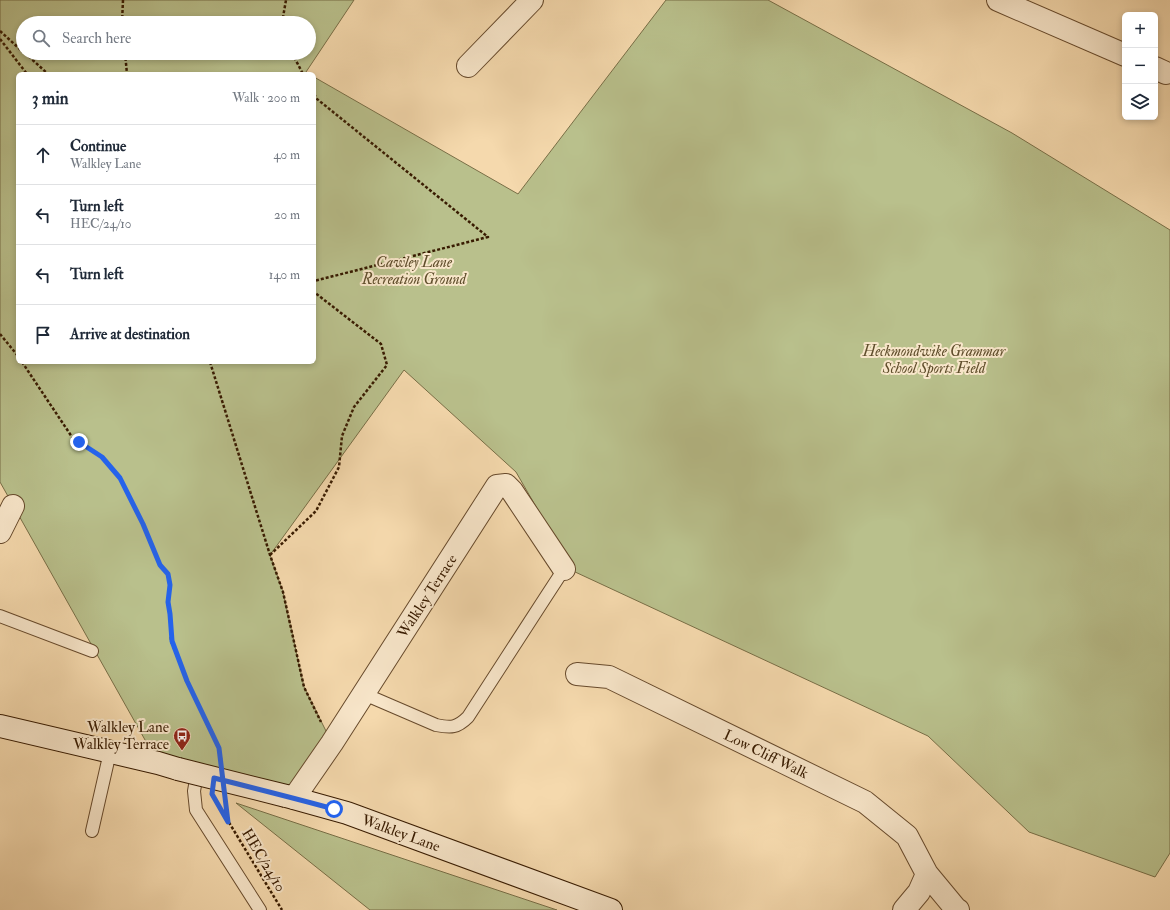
<!DOCTYPE html>
<meta charset="utf-8">
<style>
:root{--surface:#fff;--page:#f6f6f7;--text:#1f2937;--muted:#747a83;--line:#e0e1e3}
body{margin:0;font-family:"IM FELL Double Pica",serif;background:var(--page);color:var(--text)}
.controls{position:absolute;right:12px;top:12px;display:grid;overflow:hidden;border-radius:6px;box-shadow:0 2px 6px #0003}
.controls button{width:36px;height:36px;display:grid;place-items:center;padding:0;border:0;border-bottom:1px solid var(--line);background:var(--surface);color:var(--text);font:20px sans-serif}
.stop{position:absolute;width:12px;height:12px;margin:-9px;border:3px solid #2563eb;border-radius:50%;background:#fff}
.stop.end{background:#2563eb;border-color:#fff;box-shadow:0 1px 4px #0008}
.list{margin:0;padding:0;list-style:none}
h2{display:flex;justify-content:space-between;align-items:center;height:52px;margin:0;padding:0 16px;font-size:17px}
h2 small{font-size:13px;font-weight:400;color:var(--muted)}
.list li{display:grid;grid-template-columns:26px 1fr auto;gap:12px;align-items:center;box-sizing:border-box;height:60px;padding:0 16px;border-top:1px solid var(--line)}
.list b{display:block;font-size:15px;white-space:nowrap}
.list p{margin:0;font-size:13px;white-space:nowrap;color:var(--muted)}
.list em{font-size:13px;font-style:normal;color:var(--muted)}
.icon{flex:none;width:22px;height:22px;fill:none;stroke:currentColor;stroke-width:2;stroke-linecap:round;stroke-linejoin:round}
.map{position:relative;flex:none;width:1170px;height:910px;overflow:hidden}
.search{position:absolute;background:var(--surface);box-shadow:0 2px 6px #0003;left:16px;top:16px;width:300px;height:44px;display:flex;align-items:center;gap:10px;box-sizing:border-box;padding:0 14px;border-radius:22px;color:var(--muted);font-size:15px}
.panel{position:absolute;background:var(--surface);box-shadow:0 2px 6px #0003;left:16px;top:72px;width:300px;height:292px;border-radius:6px}
.map>svg:first-child{display:block}
.green{fill:#b9c08c;stroke:#786e46;fill-rule:evenodd}
.lines{fill:none;stroke-linecap:round;stroke-linejoin:round}
.lane-casing{stroke:#674a2c;stroke-width:14}
.street-casing{stroke:#674a2c;stroke-width:24}
.secondary-casing{stroke:#381b01;stroke-width:24}
.path{stroke:#381b01;stroke-width:2.5;stroke-dasharray:3 2;stroke-linecap:butt}
.lane{stroke:#f8e6ca;stroke-width:12}
.street{stroke:#f8e6ca;stroke-width:22}
.secondary{stroke:#f8e6ca;stroke-width:22}
.secondary-bridge-casing{stroke:#381b01;stroke-width:24;stroke-linecap:butt}
.secondary-bridge{stroke:#f8e6ca;stroke-width:22}
.route{stroke:#2563eb;stroke-width:5}
.labels{text-anchor:middle;stroke-width:4;stroke-linejoin:round;paint-order:stroke}
.park-label{font-size:15px;font-style:italic;fill:#5f4d2b;stroke:#f8e6ca}
.street-label{font-size:15px;fill:#381b01;stroke:#f8e6ca}
.poi-label{font-size:15px;fill:#381b01;stroke:#f8e6ca;text-anchor:end}
</style>
<div class="map">
<svg width="1170" height="910" viewBox="0 0 1170 910">
<rect width="100%" height="100%" fill="#f5d9ad"/>
<filter id="stains"><feTurbulence type="fractalNoise" baseFrequency=".005" numOctaves="4"/><feColorMatrix values="0 0 0 0 .2 0 0 0 0 .09 0 0 0 0 .02 0 0 0 .5 -.17"/></filter>
<radialGradient id="worn" r=".72"><stop offset=".6" stop-color="#630" stop-opacity="0"/><stop offset="1" stop-color="#630" stop-opacity=".3"/></radialGradient>
<!-- green -->
<path class="green" d="M0,0H354L306,72L308,74H18V362H314V77L518,194L666,0H768L1012,133L1170,230V853L1155,877L1029,832L928,736L573,571L516,472L404,370L270,555L283,592L304,687L332,743L294,798L158,763L0,482ZM23,23H309V53H23Z
M236,803L557,910H370Z"/>
<g class="lines">
<!-- lane casing -->
<g class="lane-casing">
<path id="lane" d="M0,616L92,651
M364,694L436,725C451,728 457,728 468,717L547,595L564,569
M197,774L194,791L196,810L260,910
M92,831L110,752"/>
</g>
<!-- street casing -->
<g class="street-casing">
<path id="street" d="M998,0L1125,55
M468,66L532,0
M1155,68L1166,73
M0,532L13,506
M577,674L609,677L865,802L907,836L927,874L956,909L958,910
M294,798L332,743L497,486L506,485L512,491L564,569
M904,910L919,892L927,874"/>
</g>
<!-- secondary casing -->
<g class="secondary-casing">
<path id="secondary" d="M0,726L158,763L178,769
M286,796L347,813L611,910"/>
</g>
<!-- path -->
<path class="path" d="M122,23L123,0
M282,23L286,0
M0,31L23,52
M0,39L27,74
M25,53L48,74
M125,53L127,74
M292,53L303,74
M314,94L317,99L488,237L314,281
M0,334L18,356
M22,362L72,437L102,457L120,478L143,524L160,565L168,574L170,585L168,602L170,613L171,641L187,681L219,748L221,759
M210,362L270,555L283,592L304,687L321,722
M270,555L316,511L339,467L342,436L354,407L387,365L381,344L314,292
M216,801L282,910
M226,802L228,822"/>
<!-- lane -->
<use href="#lane" class="lane"/>
<!-- street -->
<use href="#street" class="street"/>
<!-- secondary -->
<use href="#secondary" class="secondary"/>
<!-- secondary-bridge casing -->
<g class="secondary-bridge-casing">
<path id="secondary-bridge" d="M178,769L286,796"/>
</g>
<!-- secondary-bridge -->
<use href="#secondary-bridge" class="secondary-bridge"/>
</g>
<g class="lines">
<!-- route -->
<path class="route" d="M79,442L102,457L120,478L143,524L160,565L168,574L170,585L168,602L170,614L172,641L187,681L219,748L228,822L212,794L214,778C254,788 294,798 334,809"/>
</g>
<!-- icons -->
<defs>
<g id="bus-pin" transform="scale(0.9)"><path d="M0 17L-7.5 6A9.5 9.5 0 1 1 7.5 6Z" fill="#8f2418" stroke="#f8e6ca"/><path d="M-5-6H5V4H4V6H2V4H-2V6H-4V4H-5ZM-3.5-4V0h7V-4ZM-3.5 1.2v1.5H-2V1.2ZM2 1.2v1.5H3.5V1.2Z" fill="#fff"/></g>
</defs>
<g fill-rule="evenodd">
<use href="#bus-pin" x="182" y="736"/>
</g>
<g class="labels">
<!-- park labels -->
<g class="park-label">
<text x="414" y="267">Cawley Lane<tspan x="414" dy="17">Recreation Ground</tspan></text>
<text x="934" y="356">Heckmondwike Grammar<tspan x="934" dy="17">School Sports Field</tspan></text>
</g>
<!-- street labels -->
<g class="street-label">
<text transform="translate(427 596) rotate(-57)" y="5">Walkley Terrace</text>
<text transform="translate(766 754) rotate(26)" y="5">Low Cliff Walk</text>
<text transform="translate(401 833) rotate(20)" y="5">Walkley Lane</text>
<text transform="translate(264 860) rotate(59)" y="5">HEC/24/10</text>
</g>
<!-- poi labels -->
<g class="poi-label">
<text x="169" y="732">Walkley Lane<tspan x="169" dy="17">Walkley Terrace</tspan></text>
</g>
</g>
<rect width="100%" height="100%" filter="url(#stains)"/>
<rect width="100%" height="100%" fill="url(#worn)"/>
</svg>
<div class="controls">
<button>+</button>
<button>−</button>
<button><svg class="icon" aria-label="layers" viewBox="0 0 24 24"><path d="M12 4l9 5-9 5-9-5zM3 14l9 5 9-5"/></svg></button>
</div>
<div class="stop" style="left:334px;top:809px"></div>
<div class="stop end" style="left:79px;top:442px"></div>
<div class="search"><svg class="icon" aria-label="search" viewBox="0 0 24 24"><circle cx="10" cy="10" r="6"/><path d="M15 15l6 6"/></svg>Search here</div>
<section class="panel">
<h2>3 min<small>Walk · 200 m</small></h2>
<ul class="list">
<li><svg class="icon" aria-label="ahead" viewBox="0 0 24 24"><path d="M12 20V5M6 11l6-6 6 6"/></svg><div><b>Continue</b><p>Walkley Lane</p></div><em>40 m</em></li>
<li><svg class="icon" aria-label="left" viewBox="0 0 24 24"><path d="M17 20v-9H6M10 6l-5 5 5 5"/></svg><div><b>Turn left</b><p>HEC/24/10</p></div><em>20 m</em></li>
<li><svg class="icon" aria-label="left" viewBox="0 0 24 24"><path d="M17 20v-9H6M10 6l-5 5 5 5"/></svg><div><b>Turn left</b></div><em>140 m</em></li>
<li><svg class="icon" aria-label="arrive" viewBox="0 0 24 24"><path d="M6 21V4h12l-3 4 3 4H6"/></svg><div><b>Arrive at destination</b></div></li>
</ul>
</section>
</div>
